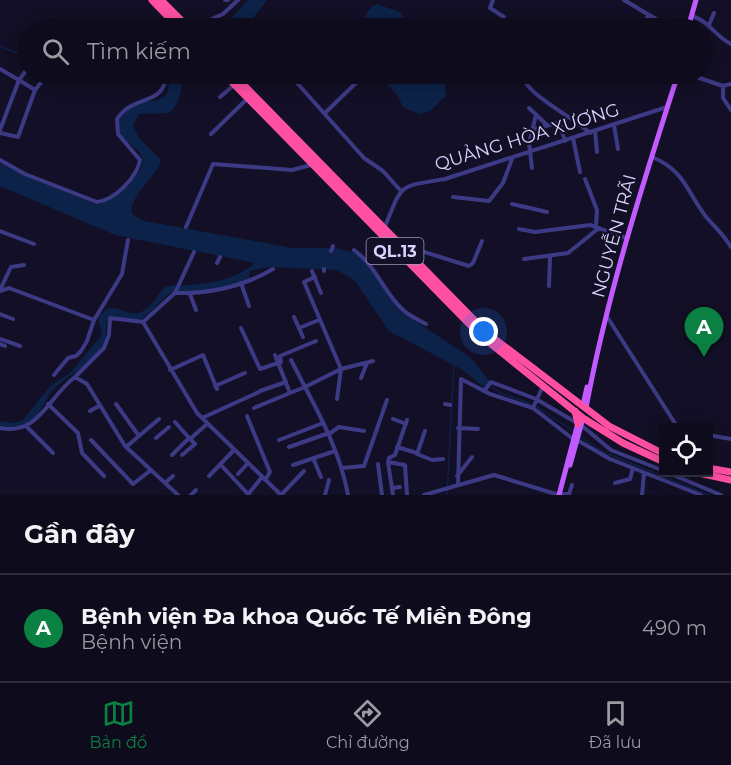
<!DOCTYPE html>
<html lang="vi">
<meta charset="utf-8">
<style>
:root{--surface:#0e0b1c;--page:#1c1929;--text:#f1f3f6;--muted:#9b9ba3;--line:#2e2b3b;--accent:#0b8043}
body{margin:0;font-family:Montserrat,sans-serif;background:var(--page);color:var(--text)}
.controls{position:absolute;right:18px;bottom:18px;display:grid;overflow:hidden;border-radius:0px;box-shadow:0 3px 15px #0003}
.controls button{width:54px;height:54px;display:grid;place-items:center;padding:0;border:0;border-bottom:2px solid var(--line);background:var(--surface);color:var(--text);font:30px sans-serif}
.you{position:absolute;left:484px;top:332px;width:21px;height:21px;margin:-15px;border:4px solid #fff;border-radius:50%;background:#1a73e8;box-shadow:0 0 0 9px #1a73e833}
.badge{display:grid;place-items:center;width:39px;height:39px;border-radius:50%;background:var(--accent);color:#fff;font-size:20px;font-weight:700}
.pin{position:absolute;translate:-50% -50px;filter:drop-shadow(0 2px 3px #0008)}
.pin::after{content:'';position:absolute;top:32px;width:21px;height:18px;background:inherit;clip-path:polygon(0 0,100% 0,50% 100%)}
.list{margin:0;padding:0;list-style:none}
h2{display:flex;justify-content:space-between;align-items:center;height:78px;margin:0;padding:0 24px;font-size:26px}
h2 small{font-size:20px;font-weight:400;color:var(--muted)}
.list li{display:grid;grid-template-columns:39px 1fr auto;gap:18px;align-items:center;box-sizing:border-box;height:108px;padding:0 24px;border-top:2px solid var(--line)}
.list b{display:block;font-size:22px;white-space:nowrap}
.list p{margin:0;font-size:20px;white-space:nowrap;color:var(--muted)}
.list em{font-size:20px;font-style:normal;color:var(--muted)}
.icon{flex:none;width:33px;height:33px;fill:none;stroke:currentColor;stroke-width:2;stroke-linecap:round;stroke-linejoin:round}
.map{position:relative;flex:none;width:731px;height:495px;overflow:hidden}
.search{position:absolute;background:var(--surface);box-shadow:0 3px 15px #0003;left:18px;right:18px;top:18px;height:66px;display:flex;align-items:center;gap:15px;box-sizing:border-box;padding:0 21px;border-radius:33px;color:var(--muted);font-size:22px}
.sheet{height:186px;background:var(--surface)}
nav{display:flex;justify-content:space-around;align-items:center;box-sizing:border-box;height:84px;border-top:2px solid var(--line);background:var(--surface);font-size:16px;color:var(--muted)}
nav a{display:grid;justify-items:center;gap:3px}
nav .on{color:var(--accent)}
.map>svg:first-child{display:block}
.water{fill:#0c2248}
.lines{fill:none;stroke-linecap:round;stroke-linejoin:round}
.stream{stroke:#0c2248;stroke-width:1.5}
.minor{stroke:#3d3a85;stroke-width:4}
.major{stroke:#c25bff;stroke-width:5}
.highway{stroke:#ff4fa3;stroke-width:7}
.labels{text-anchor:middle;stroke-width:4.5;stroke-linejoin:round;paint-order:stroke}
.shield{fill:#130f26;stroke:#9e99be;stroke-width:1.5}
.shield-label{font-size:16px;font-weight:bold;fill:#d9d4ff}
.street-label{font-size:18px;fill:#d9d4ff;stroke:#130f26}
</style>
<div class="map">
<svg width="731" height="495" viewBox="0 0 731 495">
<rect width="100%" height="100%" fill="#130f26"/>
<!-- water -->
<path class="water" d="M248,0H267L245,28H223Z
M377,4L400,12L404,18L405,28H346L361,22L371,7Z
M169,74H184C180,89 182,102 169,113L139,114L133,125L139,138L161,160C156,178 129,195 132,214L144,221L293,248H335L354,252L363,258L402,312L471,358L491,383L486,389L461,369L389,331L355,281L337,270L269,267L250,271L249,279C224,289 197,293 170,293L140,321L109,316C103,326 109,337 103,347C91,366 67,375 53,390C44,401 38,421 23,426C16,428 7,428 0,426V421L13,423L23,420L50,386L70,373L102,335L98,317C115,296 125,321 143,311C154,305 157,294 166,286C198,285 230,284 255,263L115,235L0,186V163L26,176L99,205C112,199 151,171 141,155C130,137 119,149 118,118C123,114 128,109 133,106C156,96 171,107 169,74Z
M377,74H432L445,84L446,96L430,111L419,114L403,107L397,95Z"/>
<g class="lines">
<!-- stream -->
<path class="stream" d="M0,46L13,52L28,54
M491,386L500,393L534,405L573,431
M579,436L603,452L709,495
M447,495L454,363"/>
<!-- minor -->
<path class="minor" d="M225,0H228
M493,0L490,8L504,17L505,22L500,28
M624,0L671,28
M692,16C709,21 715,36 731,44
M709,25L714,13
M192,28L223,14L238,0
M551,28H552
M641,28L648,16
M28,68L19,80L35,90L48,74
M0,69L19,80L0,130
M289,74L364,158L383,171L400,190
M522,74C525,95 574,117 590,133
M688,74L723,86L731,84
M723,86V98L731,110
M220,97L234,85
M529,108L547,125
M326,112L358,81
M614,125L618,149
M532,130L556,123L560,125L565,141
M595,131L597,152
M0,133L18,137L35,90
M211,134L247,99
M573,138L580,172
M652,157C686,171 687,193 707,218C716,228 724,235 731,247
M0,160L25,174L97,202C115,200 137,177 140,160L118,134L117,119C134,93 163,108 167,74
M532,168L529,143L536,115
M585,179L597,210L596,226
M453,197L489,201L503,183L512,159
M512,204L547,212
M186,227L213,164L292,170L311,165
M384,229C403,183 396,187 445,179L667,107
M519,229L535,232L590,225L626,238
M0,231L34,244
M402,245L469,266L473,263L482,241
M354,250C377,267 383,291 402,309C408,315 418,320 426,324
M331,251L333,246
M524,259L568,253L599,228
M217,263L220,257
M312,271L321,293
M324,271V269
M315,277L304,282L341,369L337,399
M241,283L249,306
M549,286L550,257
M0,290L11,267L24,265
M0,291L9,288L94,320L87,341L81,351L76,356L68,358L54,375
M175,293L194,252
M190,294L196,310
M0,314L13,319
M606,315L678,428
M294,317L303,337
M94,320L122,274L128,240
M143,322L197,413L281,495
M241,328L260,369L281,362L280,356L316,341
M299,328L319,320
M0,339L20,346
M0,344L5,346
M275,355L290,393L305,387L291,360
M170,370L203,355L217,389
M75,377L104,348L109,335L110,318L143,322L175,293C209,294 244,286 273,269
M361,378L367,363
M215,386L245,373
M260,391L286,382
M484,391L491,382L536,399L577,423
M48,404L78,433L82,453L104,476
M116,404L139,436
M445,404L450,405
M254,408L290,393
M533,408L543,386
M90,411L99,406
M247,416L270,472L265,480
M202,418L259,392
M393,419L406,424
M175,422L190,439L207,424
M581,425L611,450L664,471
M27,427L53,453
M0,428C39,436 48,397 75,377L87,384L125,446L178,495
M458,428L478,429
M425,431L417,454L432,460L443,459
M329,434L339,427L364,431
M708,435L731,439
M156,438L169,427
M91,440L133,484L151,470
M279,440L323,423
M577,440L610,459L701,495
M126,447L159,419
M289,447L329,433
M397,447L417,453
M172,455L189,438
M182,455L195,444L190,439
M313,458L321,477
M388,462L393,495
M220,464L249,495
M378,464L382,495
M293,465L335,451
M342,468L364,466L387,400
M666,472L721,495
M238,474L248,463
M209,476L234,450
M457,476L472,457
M165,483L173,476
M615,483L630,479L633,468
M458,485L461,379L490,394L533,408L573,439
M393,488L400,487
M250,492L262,477
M563,494H569L572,485
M191,495L196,490
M281,495L304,471
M325,495L329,480
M348,495C341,456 323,421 305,387L341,369L373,361
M407,495L405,465L388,462L389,458L395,455L407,420
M424,495L494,475L559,495
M642,495L644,473"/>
<!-- major -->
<path class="major" d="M688,28L696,0
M583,405L587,387
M586,408C607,295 643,183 678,74
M570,465L583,418
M559,495L578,423"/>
<!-- highway -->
<path class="highway" d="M152,0L179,28
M161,0L189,28
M224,74L481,336L583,418L623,443L664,462
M233,74L487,333L609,426L664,454
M575,411L578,424
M708,468L731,472
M694,472L731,480"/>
</g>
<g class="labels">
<!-- shield labels -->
<rect class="shield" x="366.5" y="238" width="57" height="26" rx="4.5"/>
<g class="shield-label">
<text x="395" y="257">QL.13</text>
</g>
<!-- street labels -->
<g class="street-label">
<text transform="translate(527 137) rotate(-17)" y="6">QUẢNG HÒA XƯƠNG</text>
<text transform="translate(614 236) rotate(-75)" y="6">NGUYỄN TRÃI</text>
</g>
</g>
</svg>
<div class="controls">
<button><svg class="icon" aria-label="locate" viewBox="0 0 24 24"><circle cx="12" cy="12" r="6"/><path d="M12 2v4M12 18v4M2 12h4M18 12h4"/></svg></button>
</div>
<div class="you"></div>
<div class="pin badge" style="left:704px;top:357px">A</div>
<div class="search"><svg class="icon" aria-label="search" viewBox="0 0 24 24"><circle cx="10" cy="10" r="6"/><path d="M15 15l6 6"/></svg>Tìm kiếm</div>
</div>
<section class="sheet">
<h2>Gần đây<small></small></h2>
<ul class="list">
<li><span class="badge">A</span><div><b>Bệnh viện Đa khoa Quốc Tế Miền Đông</b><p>Bệnh viện</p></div><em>490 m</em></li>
</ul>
</section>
<nav>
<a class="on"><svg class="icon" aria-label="map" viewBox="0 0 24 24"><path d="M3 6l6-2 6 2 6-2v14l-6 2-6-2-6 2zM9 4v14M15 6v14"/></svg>Bản đồ</a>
<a><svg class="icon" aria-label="directions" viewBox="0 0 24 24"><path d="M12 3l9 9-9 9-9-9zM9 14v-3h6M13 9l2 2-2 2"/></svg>Chỉ đường</a>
<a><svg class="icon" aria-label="saved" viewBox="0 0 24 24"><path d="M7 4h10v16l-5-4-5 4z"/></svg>Đã lưu</a>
</nav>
